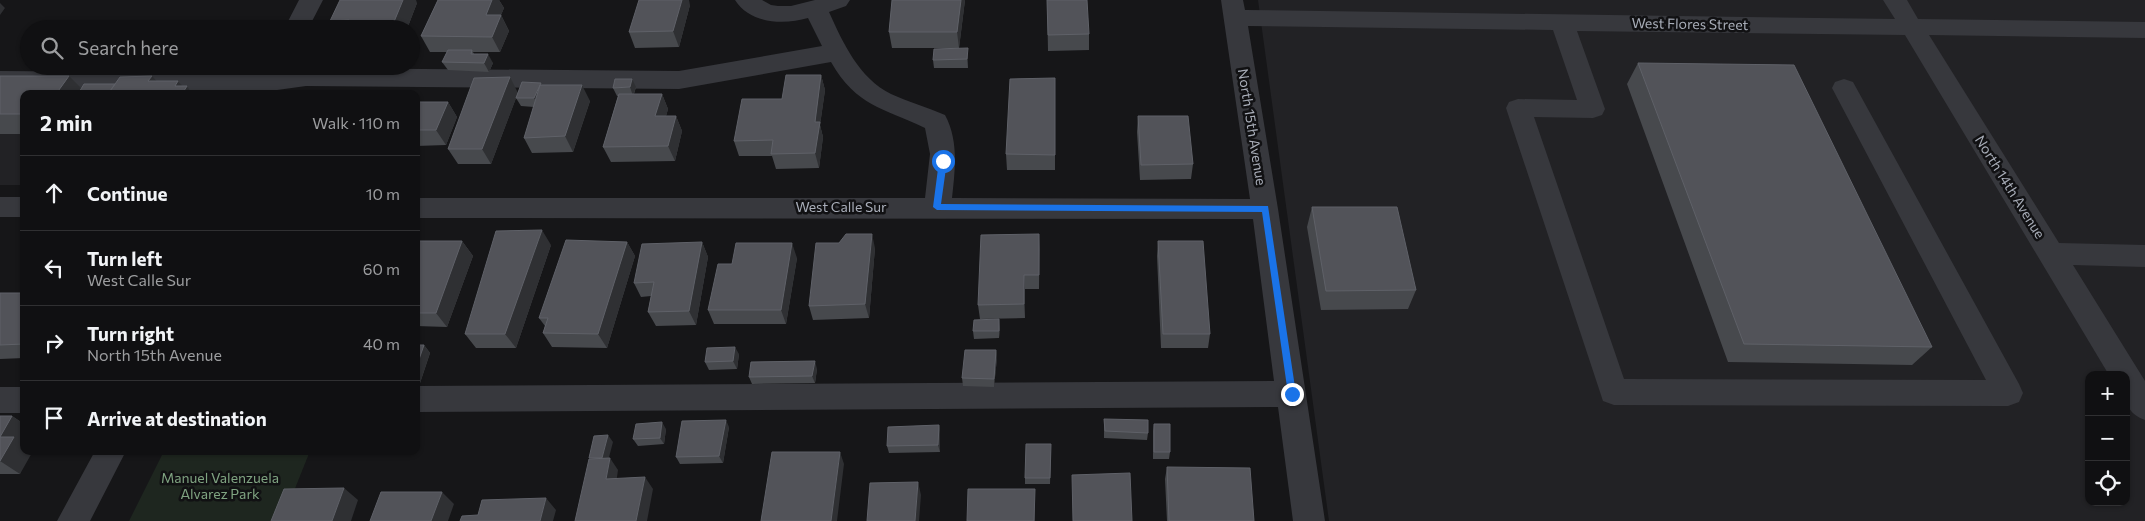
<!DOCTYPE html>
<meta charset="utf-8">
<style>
:root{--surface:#101012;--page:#1e1e20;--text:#f1f3f6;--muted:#9c9d9f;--line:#303032}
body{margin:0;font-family:Commissioner,sans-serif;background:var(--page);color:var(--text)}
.controls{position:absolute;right:15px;bottom:15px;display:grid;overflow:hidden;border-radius:10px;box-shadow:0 1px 4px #0004}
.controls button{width:45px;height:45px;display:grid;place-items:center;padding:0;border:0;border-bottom:1px solid var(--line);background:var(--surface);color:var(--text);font:25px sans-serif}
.stop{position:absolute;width:15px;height:15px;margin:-11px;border:4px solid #1a73e8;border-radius:50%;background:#fff}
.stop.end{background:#1a73e8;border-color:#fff;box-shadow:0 1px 5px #0008}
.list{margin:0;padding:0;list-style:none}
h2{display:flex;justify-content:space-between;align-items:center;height:65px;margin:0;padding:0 20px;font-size:21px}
h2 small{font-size:16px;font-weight:400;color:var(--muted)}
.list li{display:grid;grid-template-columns:32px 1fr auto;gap:15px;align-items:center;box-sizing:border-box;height:75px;padding:0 20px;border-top:1px solid var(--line)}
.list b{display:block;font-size:19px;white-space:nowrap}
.list p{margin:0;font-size:16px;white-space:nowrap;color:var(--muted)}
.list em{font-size:16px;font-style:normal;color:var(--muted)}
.icon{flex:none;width:28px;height:28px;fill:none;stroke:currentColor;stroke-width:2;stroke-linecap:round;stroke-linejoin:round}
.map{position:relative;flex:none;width:2145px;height:521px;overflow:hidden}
.search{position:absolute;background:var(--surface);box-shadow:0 1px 4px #0004;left:20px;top:20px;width:400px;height:55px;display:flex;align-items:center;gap:12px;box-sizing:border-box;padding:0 18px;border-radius:28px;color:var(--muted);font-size:19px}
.panel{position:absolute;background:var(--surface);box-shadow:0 1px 4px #0004;left:20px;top:90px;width:400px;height:365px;border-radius:10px}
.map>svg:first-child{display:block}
.built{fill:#222225;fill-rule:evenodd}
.green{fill:#1e261f}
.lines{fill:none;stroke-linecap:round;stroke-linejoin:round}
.minor{fill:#37383d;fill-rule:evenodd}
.wall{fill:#47494d}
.shaded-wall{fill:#2f3033}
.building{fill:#525359;stroke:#5f6168}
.route{fill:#1a73e8}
.labels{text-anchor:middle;stroke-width:5;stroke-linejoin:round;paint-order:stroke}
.street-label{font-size:14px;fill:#a8adb8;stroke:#111113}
.park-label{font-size:14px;fill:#7fa381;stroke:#111113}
</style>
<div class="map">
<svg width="2145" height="521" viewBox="0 0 2145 521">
<rect width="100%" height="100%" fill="#161618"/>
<!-- built -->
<path class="built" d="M1258,0H2145V521H1329ZM2089,375H2126V502H2089Z
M0,85L214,86L209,94H24V185H0Z"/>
<!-- green -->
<path class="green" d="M164,451H310L282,521H129Z"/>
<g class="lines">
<!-- minor -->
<path class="minor" d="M299,0H323L308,29H284Z
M735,0H762L771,5L778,6H791L815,0H850L846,6L829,12C843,43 859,78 891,94C908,102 927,107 945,115C959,141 955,170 952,198L1250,199L1221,0H1243L1245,10L1895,19L1883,0H1907L1918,19L2145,22V38L1929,35L2059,243L2145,245V267L2073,265L2145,381V420C2122,412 2126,395 2126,375H2109L1905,35L1577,31L1605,109L1602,115L1593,118L1534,117L1624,379L1986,380L1832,88L1835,82L1844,79L1853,82L2019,384L2023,393L2019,402L2008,406L1614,405L1603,401L1506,108L1509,102L1518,99L1577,100L1553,30L1248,26L1278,209L1325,521H1293L1278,407L416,412V386L1274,381L1253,219L416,218V198H925L930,154L925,128C882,107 857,107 831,62L679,89L306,86L270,91L0,89V71L270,73L306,68L679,71L822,46L808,18C784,25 750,24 735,0Z
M0,197H24V217H0Z
M0,387H24V413H0Z
M95,451H126L90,521H57Z"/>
</g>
<!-- wall -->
<path class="wall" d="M438,0H499L504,8L501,15L509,31L500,52H473L474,54L493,63L489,72L448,70L442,62L447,52H430L421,36Z
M965,0L959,48H892L889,32Z
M1047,0L1089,34V50L1048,51Z
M417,3L407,29H335L330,21Z
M690,5L679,47L635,48L629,32Z
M968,57V68H934L933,60Z
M1638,63L1932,347L1912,365L1728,362L1627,84Z
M365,66H392L390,70L368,71Z
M821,75L825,90L820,125L823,137L819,168L776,169L772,156H739L734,141L782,99Z
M0,76L82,88L115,84L156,81H178L182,86H187L193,94H24V134H0Z
M1055,78V170H1007L1006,154Z
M541,83L542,85L590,101L573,152L532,153L524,138L534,107L521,106L516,98L491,164H458L448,149L518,93Z
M636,87L634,94H662L668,109L666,116H676L682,131L675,161L611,162L603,147L618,96H617L613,88Z
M416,102H448L457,117L446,145L416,146Z
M1138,116L1193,164L1191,179L1140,180L1137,132Z
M1312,207L1416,290L1408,309L1321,310L1307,227Z
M1039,234V289H1025V318L980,319L978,305Z
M416,241H462L473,256L447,327L416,326Z
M1158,241L1210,334L1208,348H1161L1157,256Z
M627,242L635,256L607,348L552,347L543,333L545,326L539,318Z
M702,242L708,257L696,325L656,326L648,312L651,296L641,297L634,283Z
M551,245L516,348H476L465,334Z
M875,248L869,318L813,320L809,306Z
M797,258L786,324H714L708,310L732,264Z
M0,293H24V358L0,359Z
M1000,327L999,338L974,339L973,331Z
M416,345H424L430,353L420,383H416Z
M996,350L997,358L994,387L963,386L962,378Z
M739,354L737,369L709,370L705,362Z
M817,369L815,383L752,384L749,377Z
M0,416H12L24,424V451L20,474H0Z
M1104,419L1148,433L1147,440L1104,438Z
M1154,424L1170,452L1169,459H1153V431Z
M939,425L940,432V452L889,453L887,446Z
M729,427L723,463L680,464L676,457Z
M666,429L664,444L638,446L633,439Z
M1051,451L1050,484H1025V478Z
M1167,467L1254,521H1167L1165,479Z"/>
<!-- shaded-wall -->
<path class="shaded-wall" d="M403,0H416L417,3L407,29H391Z
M492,0H499L504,8L494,31L486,15Z
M682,0H689L690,5L679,47L673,31Z
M961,0H965L959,48L957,32Z
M0,3L5,8L0,15Z
M501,15L509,31L500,52L492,37Z
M968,48V68L967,59Z
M488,54L493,63L489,72L484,63Z
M388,66H392L390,70Z
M821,75L825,90L820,125L823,137L819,168L815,153V122Z
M69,76L87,94H56Z
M152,76L166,92L148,81Z
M510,77L518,93L491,164L482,149Z
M632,79L636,87L633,96L630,87Z
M178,81L185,89L187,86L193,94H182L175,86Z
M541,83L545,91L539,107L534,98Z
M582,85L590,101L573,152L565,136Z
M662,94L668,109L662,131L655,116Z
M448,102L457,117L446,145L436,130Z
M676,116L682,131L675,161L668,146Z
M542,230L551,245L516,348L505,334Z
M872,234L875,248L869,318L865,304Z
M1039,234L1040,249L1039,289Z
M462,241L473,256L447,327L436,313Z
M627,242L635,256L607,348L598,334Z
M702,242L708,257L696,325L689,311Z
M792,243L797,258L786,324L781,310Z
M1024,275L1025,289V318L1024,304Z
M999,319L1000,327L999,338Z
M424,345L430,353L420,383L416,378V368Z
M735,347L739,354L737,369L733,361Z
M996,350L997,358L994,387V379Z
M815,361L817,369L815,383L812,376Z
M12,416L24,424V451H33L20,474L0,461V437Z
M726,420L729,427L723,463L719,456Z
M662,422L666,429L664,444L660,438Z
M939,425L940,432V452L938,445Z
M608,435L613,442L607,465L602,458Z
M840,452L844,464L837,521H831Z
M610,458L618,470L615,491L606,479Z
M645,477L653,489L647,521H636Z
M918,482L921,495L919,521H915Z
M344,488L358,500L351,521H332Z
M1035,489V521H1034Z
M442,492L454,504L448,521H431Z
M546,498L556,510L553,521H540Z"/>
<!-- building -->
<path class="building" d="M340,0H403L391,29H346L349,20L330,21Z
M438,0H492L486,15H501L492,37L421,36Z
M639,0H682L673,31L629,32Z
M892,0H961L957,32H889Z
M1047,0H1087L1089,34L1048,35Z
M968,48L967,59L933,60L934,49Z
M448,50H472L471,54H488L484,63L442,62Z
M1638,63L1794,65L1932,347L1744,344Z
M786,75H821L815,122H820L815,153L771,154L773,140L734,141L742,99H782Z
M0,76H69L56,94H24V114H0Z
M152,76L148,81H178L175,86H187L182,94H108L120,77Z
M510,77L482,149H448L474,78Z
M1055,78V155L1006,154L1010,79Z
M615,79H632L630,87L613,88Z
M522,82L541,83L534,98H516Z
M84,84H115L108,94H78Z
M540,85H582L565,136L524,138Z
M619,94H662L655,116H676L668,146L603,147Z
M416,102H448L436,130H416Z
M1138,116H1188L1193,164L1141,165Z
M1312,207H1397L1416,290L1326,291Z
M542,230L505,334H465L496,231Z
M846,234H872L865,304L809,306L816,243H839Z
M1039,234V275H1024V304L978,305L981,235Z
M566,240L627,242L598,334L543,333L548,318H539Z
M416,241H462L436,313H416Z
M1158,241H1203L1210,334H1163Z
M702,242L689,311L648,312L654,282L634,283L642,244Z
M736,243H792L781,310H708L718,264H732Z
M0,293H24V344L0,345Z
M999,319V331H973L974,320Z
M416,345H424L416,368Z
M735,347L733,361L705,362L707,348Z
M965,350H996L994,379L962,378Z
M815,361L812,376L749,377L751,362Z
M0,416H12L0,437H14L0,461Z
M1104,419L1148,420V433L1105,431Z
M726,420L719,456L676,457L682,421Z
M662,422L660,438L633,439L636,424Z
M1154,424H1170V452H1154Z
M939,425L938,445L887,446L888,427Z
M608,435L602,458H589L594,436Z
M1026,444H1051L1050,478H1025Z
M772,452H840L831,521H761Z
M610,458L606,479L645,477L636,521H575L589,459Z
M1167,467L1250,468L1254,521H1169Z
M1130,473L1132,521H1073L1072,475Z
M918,482L915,521H867L870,483Z
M344,488L332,521H271L284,489Z
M968,489H1035L1034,521H967Z
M381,492H442L431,521H370Z
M546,498L540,521H460L462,516L478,515L482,500Z"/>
<!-- route -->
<path class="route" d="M943,158L947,161L941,204L1268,206L1296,394L1295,396H1289L1288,394L1262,212L937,210L933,207L939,161Z"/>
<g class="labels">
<!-- street labels -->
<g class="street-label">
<text transform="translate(1690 24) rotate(1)" y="5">West Flores Street</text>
<text transform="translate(1252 127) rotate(81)" y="5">North 15th Avenue</text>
<text transform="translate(2010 187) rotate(58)" y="5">North 14th Avenue</text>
<text x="841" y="212">West Calle Sur</text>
</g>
<!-- park labels -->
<g class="park-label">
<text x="220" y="483">Manuel Valenzuela<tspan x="220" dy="16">Alvarez Park</tspan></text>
</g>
</g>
</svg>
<div class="controls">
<button>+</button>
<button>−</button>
<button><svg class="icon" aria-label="locate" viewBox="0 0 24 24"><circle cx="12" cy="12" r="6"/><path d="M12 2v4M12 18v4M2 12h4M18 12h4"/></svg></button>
</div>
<div class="stop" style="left:943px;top:161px"></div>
<div class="stop end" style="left:1292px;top:394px"></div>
<div class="search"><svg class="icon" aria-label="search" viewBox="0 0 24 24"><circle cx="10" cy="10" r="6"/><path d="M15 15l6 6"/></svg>Search here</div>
<section class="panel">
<h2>2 min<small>Walk · 110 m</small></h2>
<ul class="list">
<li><svg class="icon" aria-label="ahead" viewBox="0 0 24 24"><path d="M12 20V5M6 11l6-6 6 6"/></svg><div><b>Continue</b></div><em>10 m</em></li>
<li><svg class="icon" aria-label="left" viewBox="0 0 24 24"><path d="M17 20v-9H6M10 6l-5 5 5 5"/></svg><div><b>Turn left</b><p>West Calle Sur</p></div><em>60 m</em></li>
<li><svg class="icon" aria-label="right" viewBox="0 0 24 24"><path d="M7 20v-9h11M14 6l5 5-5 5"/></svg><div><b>Turn right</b><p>North 15th Avenue</p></div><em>40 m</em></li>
<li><svg class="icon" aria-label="arrive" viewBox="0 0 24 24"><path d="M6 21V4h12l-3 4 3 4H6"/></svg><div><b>Arrive at destination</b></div></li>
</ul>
</section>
</div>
